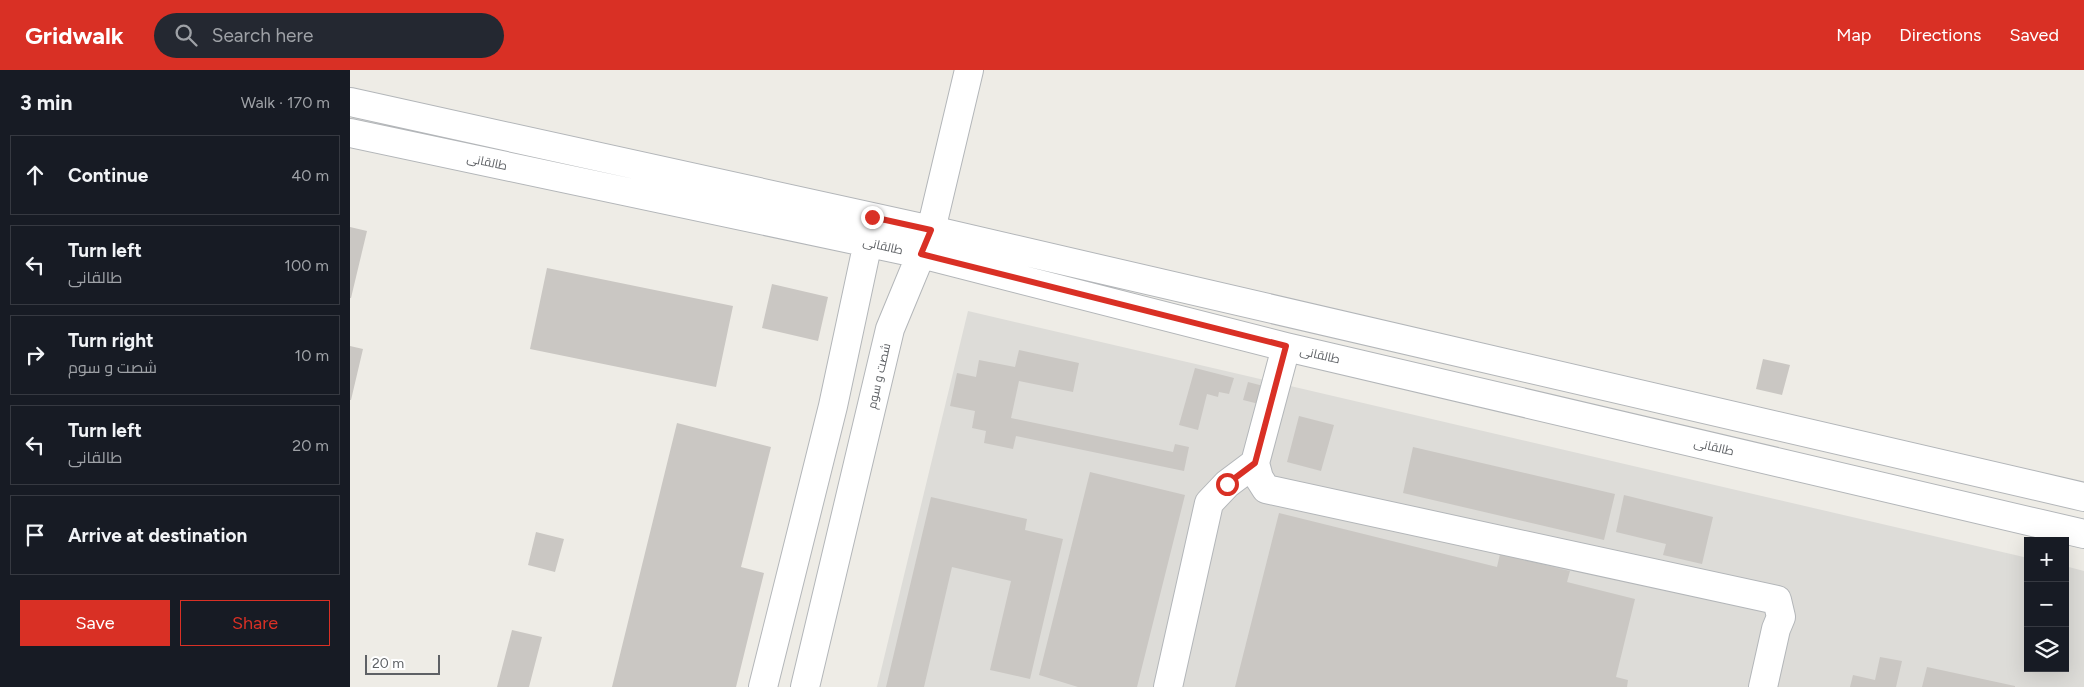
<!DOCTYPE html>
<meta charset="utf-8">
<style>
:root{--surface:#171b24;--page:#242831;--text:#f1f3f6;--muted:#9ea1a6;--line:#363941;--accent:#d93025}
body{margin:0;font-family:Figtree,Cairo,sans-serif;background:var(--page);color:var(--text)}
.controls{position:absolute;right:15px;bottom:15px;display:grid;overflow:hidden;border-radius:0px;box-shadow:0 5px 20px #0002}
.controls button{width:45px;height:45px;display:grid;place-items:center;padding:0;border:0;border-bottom:1px solid var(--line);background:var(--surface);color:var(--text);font:25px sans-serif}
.scale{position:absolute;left:15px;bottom:12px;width:75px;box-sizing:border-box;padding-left:5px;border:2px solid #5e6165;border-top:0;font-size:14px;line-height:18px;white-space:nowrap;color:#5e6165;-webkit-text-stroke:4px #fff;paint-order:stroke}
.stop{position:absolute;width:15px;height:15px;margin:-11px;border:4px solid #d93025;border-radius:50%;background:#fff}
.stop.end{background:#d93025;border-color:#fff;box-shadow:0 1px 5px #0008}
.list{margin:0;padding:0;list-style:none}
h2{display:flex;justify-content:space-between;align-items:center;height:65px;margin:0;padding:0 20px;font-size:21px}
h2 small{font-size:16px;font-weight:400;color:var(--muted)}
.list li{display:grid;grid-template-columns:32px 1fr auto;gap:15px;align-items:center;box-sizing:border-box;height:80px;margin:0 10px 10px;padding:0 10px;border:1px solid var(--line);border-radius:0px}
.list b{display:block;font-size:19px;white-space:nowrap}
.list p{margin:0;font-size:16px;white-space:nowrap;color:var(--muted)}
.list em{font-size:16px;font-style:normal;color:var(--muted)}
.actions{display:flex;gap:10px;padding:15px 20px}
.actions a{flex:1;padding:11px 0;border:1px solid var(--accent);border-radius:0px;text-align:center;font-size:18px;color:var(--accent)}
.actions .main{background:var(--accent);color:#fff}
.icon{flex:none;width:28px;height:28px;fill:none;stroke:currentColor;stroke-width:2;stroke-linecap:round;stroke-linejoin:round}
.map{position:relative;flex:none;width:1734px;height:617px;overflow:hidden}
header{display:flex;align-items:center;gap:30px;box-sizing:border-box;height:70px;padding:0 25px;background:var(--accent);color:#fff}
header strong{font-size:24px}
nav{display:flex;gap:28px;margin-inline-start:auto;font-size:18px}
.search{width:350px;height:45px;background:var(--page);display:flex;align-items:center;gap:12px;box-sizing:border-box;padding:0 18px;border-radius:28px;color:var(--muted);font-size:19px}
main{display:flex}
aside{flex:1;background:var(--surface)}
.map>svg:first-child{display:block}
.industrial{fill:#dddcd8}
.building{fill:#cac7c3}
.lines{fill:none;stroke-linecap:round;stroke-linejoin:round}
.minor-casing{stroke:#b3b6b9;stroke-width:30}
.minor{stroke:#fff;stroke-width:28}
.route{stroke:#d93025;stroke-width:6}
.labels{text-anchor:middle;stroke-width:4.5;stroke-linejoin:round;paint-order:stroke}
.street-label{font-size:12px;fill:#5e6165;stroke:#fff}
</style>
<header>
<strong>Gridwalk</strong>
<div class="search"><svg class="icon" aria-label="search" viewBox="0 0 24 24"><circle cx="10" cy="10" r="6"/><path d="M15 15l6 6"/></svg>Search here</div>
<nav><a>Map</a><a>Directions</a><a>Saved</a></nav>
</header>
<main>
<aside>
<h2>3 min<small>Walk · 170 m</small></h2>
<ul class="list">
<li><svg class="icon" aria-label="ahead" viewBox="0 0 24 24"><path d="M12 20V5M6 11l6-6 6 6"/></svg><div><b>Continue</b></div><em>40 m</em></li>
<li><svg class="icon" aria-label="left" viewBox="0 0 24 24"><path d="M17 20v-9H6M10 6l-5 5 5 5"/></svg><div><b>Turn left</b><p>طالقانی</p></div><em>100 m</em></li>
<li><svg class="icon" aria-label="right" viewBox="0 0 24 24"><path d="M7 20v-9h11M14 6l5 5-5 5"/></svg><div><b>Turn right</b><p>شصت و سوم</p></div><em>10 m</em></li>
<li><svg class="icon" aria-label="left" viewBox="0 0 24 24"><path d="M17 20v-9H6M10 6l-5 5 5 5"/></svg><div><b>Turn left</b><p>طالقانی</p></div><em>20 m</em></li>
<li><svg class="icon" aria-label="arrive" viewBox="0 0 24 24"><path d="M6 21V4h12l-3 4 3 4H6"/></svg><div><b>Arrive at destination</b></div></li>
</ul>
<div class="actions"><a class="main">Save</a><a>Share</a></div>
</aside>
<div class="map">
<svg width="1734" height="617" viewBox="0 0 1734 617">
<rect width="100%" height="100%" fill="#eeece6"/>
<!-- industrial -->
<path class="industrial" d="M618,241L1678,488V598H1715V496L1734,501V617H527Z"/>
<!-- building -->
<path class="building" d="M0,157L17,161L1,228H0Z
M197,198L383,236L366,317L180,279Z
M422,214L478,227L468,271L412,258Z
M0,276L13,279L1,330H0Z
M669,280L729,293L723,322L669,311L661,348L823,382L825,374L839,377L834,401L666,366L663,379L634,373L636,361L622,358L625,341L600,336L607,303L626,307L629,290L665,297Z
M1413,289L1440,295L1432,325L1406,319Z
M845,298L884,308L879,324L869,322L868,327L857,324L848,360L829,355Z
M898,312L925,319L921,337L893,330Z
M949,346L984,355L971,401L937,392Z
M327,353L421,377L391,497L414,503L386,617H262Z
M1063,377L1265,424L1254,470L1053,423Z
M740,402L835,425L787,617H728L689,605Z
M1274,425L1363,447L1352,494L1313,485L1316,474L1266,462Z
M581,427L677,449L675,460L713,469L680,609L640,600L661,511L602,497L574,617H536Z
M929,443L1147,497L1150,484L1220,501L1217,512L1285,529L1266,607L1278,610L1277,617H885Z
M186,462L214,469L205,502L178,495Z
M162,560L192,567L179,617H147Z
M1530,587L1552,591L1546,617H1500L1503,605L1525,610Z
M1577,597L1665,616V617H1572Z"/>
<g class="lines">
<!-- minor casing -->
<g class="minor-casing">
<path id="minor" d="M0,32L581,160L1734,427
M0,63L571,184L936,277L1734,464
M936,277L905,393L909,408L916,419L1427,530L1431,547L1426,559L1413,617
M413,617L483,336L518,172
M455,617L540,259L581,160L619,0
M818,617L859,433L877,414L905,393"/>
</g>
<!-- minor -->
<use href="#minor" class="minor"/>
</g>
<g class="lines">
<!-- route -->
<path class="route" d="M522,147L581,160L571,184L936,276L905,393L877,414"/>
</g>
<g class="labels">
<!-- street labels -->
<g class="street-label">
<text transform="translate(137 92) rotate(12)" y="4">طالقانی</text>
<text transform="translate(533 176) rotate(13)" y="4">طالقانی</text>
<text transform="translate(970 285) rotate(13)" y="4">طالقانی</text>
<text transform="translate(529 306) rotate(-77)" y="4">شصت و سوم</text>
<text transform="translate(1364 377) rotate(13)" y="4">طالقانی</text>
</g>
</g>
</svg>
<div class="controls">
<button>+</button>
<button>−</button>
<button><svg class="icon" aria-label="layers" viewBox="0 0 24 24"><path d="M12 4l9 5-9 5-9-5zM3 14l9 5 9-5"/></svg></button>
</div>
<div class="scale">20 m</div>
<div class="stop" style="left:877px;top:414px"></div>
<div class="stop end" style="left:522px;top:147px"></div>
</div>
</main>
